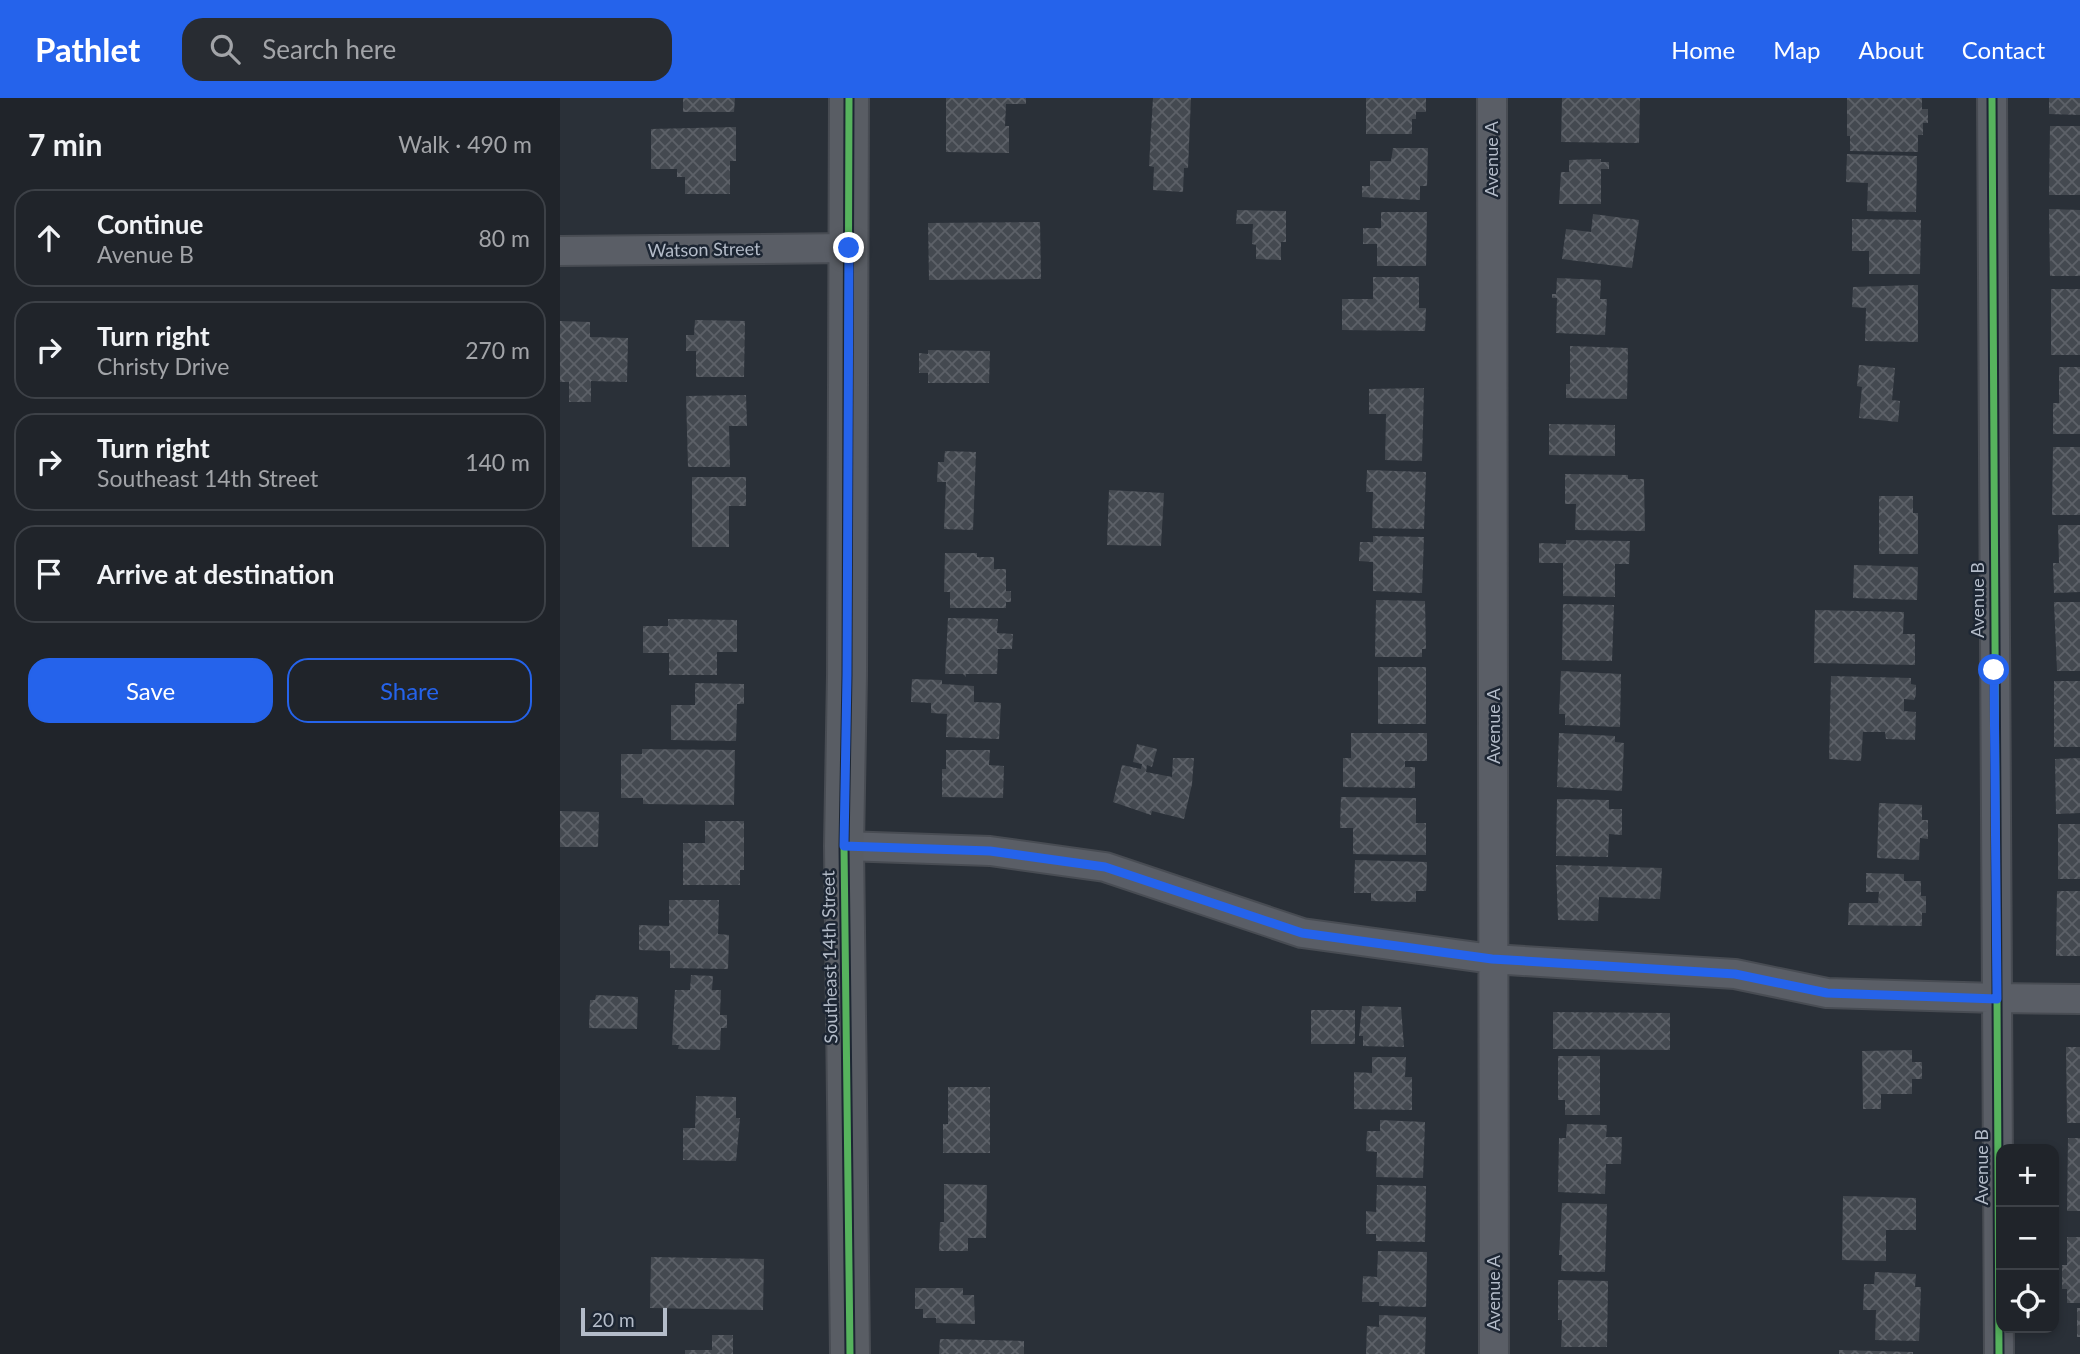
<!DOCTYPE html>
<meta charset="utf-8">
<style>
:root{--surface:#20242a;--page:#282c32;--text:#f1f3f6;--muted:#a2a4a8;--line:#3d4147;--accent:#2563eb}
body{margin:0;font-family:Lato,sans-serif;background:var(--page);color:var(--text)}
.controls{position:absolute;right:21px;bottom:21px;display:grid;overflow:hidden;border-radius:14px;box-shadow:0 4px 10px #0003}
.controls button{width:63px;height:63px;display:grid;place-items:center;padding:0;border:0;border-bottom:2px solid var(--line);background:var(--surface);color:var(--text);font:35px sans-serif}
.scale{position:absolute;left:21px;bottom:18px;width:86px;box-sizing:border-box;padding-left:7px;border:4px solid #b4bcc9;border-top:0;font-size:19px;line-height:24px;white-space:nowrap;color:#b4bcc9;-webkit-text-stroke:5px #1d2633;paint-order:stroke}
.stop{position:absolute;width:21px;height:21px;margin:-16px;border:5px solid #2563eb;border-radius:50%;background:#fff}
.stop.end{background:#2563eb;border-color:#fff;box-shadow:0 2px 7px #0008}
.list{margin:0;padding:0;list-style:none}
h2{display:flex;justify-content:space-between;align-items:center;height:91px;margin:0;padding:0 28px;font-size:30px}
h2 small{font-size:23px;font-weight:400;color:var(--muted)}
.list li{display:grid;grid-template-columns:46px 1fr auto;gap:21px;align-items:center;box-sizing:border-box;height:98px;margin:0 14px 14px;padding:0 14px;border:2px solid var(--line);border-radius:21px}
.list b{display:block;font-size:26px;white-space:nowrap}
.list p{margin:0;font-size:23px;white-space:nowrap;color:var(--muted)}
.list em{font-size:23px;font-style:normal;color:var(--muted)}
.actions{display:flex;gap:14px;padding:21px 28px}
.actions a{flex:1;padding:16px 0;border:2px solid var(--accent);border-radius:21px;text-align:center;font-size:24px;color:var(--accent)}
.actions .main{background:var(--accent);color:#fff}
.icon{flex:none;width:38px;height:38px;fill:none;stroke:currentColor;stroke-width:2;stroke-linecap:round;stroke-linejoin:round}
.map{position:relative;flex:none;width:1520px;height:1256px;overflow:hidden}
header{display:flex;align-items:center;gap:42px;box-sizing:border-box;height:98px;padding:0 35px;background:var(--accent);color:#fff}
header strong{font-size:33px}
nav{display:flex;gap:38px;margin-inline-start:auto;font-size:24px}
.search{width:490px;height:63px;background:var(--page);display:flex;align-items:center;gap:18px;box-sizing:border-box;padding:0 24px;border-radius:21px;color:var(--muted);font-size:26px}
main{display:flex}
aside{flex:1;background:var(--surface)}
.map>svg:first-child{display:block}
.building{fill:url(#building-cross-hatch)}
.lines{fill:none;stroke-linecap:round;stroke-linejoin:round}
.street-casing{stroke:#484c53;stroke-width:32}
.secondary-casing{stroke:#484c53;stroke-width:42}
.street{stroke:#5a5e66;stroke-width:28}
.secondary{stroke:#595d64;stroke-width:38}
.cycleway-casing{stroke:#1d2633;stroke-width:11}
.cycleway{stroke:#56b35d;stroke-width:7}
.route{stroke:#2563eb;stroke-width:9}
.labels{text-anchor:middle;stroke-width:5;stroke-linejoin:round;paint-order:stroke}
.street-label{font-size:18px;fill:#b4bcc9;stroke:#1d2633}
</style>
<header>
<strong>Pathlet</strong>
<div class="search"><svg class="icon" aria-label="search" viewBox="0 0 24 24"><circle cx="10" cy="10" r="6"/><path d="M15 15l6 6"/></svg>Search here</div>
<nav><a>Home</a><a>Map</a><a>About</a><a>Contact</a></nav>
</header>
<main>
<aside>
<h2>7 min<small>Walk · 490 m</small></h2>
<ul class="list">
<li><svg class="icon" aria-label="ahead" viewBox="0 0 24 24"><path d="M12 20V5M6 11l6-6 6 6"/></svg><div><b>Continue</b><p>Avenue B</p></div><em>80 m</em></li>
<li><svg class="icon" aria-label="right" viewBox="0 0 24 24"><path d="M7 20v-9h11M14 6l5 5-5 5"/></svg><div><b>Turn right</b><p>Christy Drive</p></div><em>270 m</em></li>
<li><svg class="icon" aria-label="right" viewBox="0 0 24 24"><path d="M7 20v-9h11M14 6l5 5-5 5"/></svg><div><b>Turn right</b><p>Southeast 14th Street</p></div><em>140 m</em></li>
<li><svg class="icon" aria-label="arrive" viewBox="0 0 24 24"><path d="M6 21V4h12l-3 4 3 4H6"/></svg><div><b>Arrive at destination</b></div></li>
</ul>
<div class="actions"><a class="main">Save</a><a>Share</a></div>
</aside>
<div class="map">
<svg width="1520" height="1256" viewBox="0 0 1520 1256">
<defs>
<pattern id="building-cross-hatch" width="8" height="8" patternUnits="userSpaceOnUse" patternTransform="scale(1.75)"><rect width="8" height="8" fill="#444950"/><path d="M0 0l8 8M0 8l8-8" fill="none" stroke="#5d6168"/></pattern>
</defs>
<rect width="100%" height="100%" fill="#2a3038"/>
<!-- building -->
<path class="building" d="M123,0H175L174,14H123Z
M386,0H466V6H446L445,28H449V55L386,54Z
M593,0H631L628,70H624L623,94L593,92L594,69L589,68Z
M806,0H866V14H856V21H852V36H806Z
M1002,0H1080L1079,45L1001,44Z
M1287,0H1362V11H1368V25H1363V37H1358V54L1290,53V38H1287Z
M1489,0H1520V17L1489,16Z
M1490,28H1520V97H1489Z
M176,29V63H170V96H125V79H117V71H91V31Z
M833,50H868L867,88H860V102L802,99V88H810V63H831Z
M1287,56L1357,58L1356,114L1307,113L1308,85L1286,84Z
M1041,61V64H1049V71H1041V106H999L1001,74H1009V62Z
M1489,111L1520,112V178H1490Z
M677,112L726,113V144H721V162L696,161V147L692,146L693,126H676Z
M821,114H867L866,168H817V146H803V130H821Z
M1033,116L1079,122L1072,170L1002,161L1006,131L1031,134Z
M1292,121L1361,122L1360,176H1309V153H1292Z
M480,124L481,181L369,182L368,125Z
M813,179H859V210H866L865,233L782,232V201H813Z
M997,180L1041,182L1040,201H1047L1045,237L996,235L997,200H992V196H996Z
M1358,187V244L1305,243L1306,210L1292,209L1293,189Z
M1491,191H1520V257H1491Z
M135,222L185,223L184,279H136V253H126V237H134Z
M0,223L30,224V239L68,240L67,284L31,283V304H9V284H0Z
M1010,248L1068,250L1067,301L1006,300V286H1010Z
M368,252L430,253L429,285H368V275H359V255L368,256Z
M1299,267L1335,270L1332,302L1340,303L1338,324L1299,320L1302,289L1297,288Z
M1499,269H1520V336H1493V305H1499Z
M864,290L862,363L825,362L826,316H809V291Z
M186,297L187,328H169L170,369H128L126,298Z
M989,326L1055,327V358L989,357Z
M1493,349H1520V417H1492Z
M385,353L416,354L413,432L384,431L386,384H377L378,364H384Z
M807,372L866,374L864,431L812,430L813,394H806Z
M1005,376L1068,377V381H1084L1085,433L1015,432L1016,406H1005Z
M132,379H186V408H169V449H132Z
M549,392L604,395L601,448L547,447Z
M1319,398H1353V415H1358V456H1319Z
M1498,427H1520V494L1494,495L1493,465H1499Z
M813,438L864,439L862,495L813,493V464L799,463L800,444H813Z
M1006,442L1070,443L1069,466H1055V499L1003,498V465H979V445L1006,446Z
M385,455H417V459H434V471H446V493H451V504H446V510H390V494H384Z
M1294,467L1358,469L1357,502L1293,500Z
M816,502L865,503L866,551H862V559H815Z
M1494,504H1520V573H1497Z
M1003,506L1054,507L1052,563L1002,562Z
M1255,512L1344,514L1343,536H1355V567L1254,565Z
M388,520L438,521L437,535L453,536L452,551H438L437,576H406V579L403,576H385Z
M108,521L177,522V554H157V577H109V555H83V528H108Z
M818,569H866V626H818Z
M1001,573L1061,576L1060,629L1005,627V616H999Z
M1271,578L1351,580V586L1356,587V597L1354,602L1344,601V613L1356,614L1355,642L1326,641L1325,634H1303L1301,663L1269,661Z
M352,581L382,582V586L414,588V604L441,605L439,641L386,639L387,616L371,615V605L351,604Z
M1494,583H1520V649H1494Z
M135,585L184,586V606H177L176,643L111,642V607H135Z
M791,635H867V663H845V669H855V690L783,689V660H791Z
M999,635L1055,638V644L1064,645L1062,693L997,689Z
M577,646L597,651L592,669L587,667L586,674L612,679L613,660H634L632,686L624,721L592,713L591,717L553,704L562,667L581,671L582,666L573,664Z
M82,651L175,652L174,707L83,706V700H61V656H82Z
M386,652H430L429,667L444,668L443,700L382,699V671H386Z
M1520,660V715L1496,716L1495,661Z
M781,699L856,700V725H866V757L793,756V730H780Z
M997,701L1049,702V711H1062V737L1049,736L1048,759L996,758Z
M1319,705L1362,707V722H1368V741L1360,740L1359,762L1317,760Z
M0,713L39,714L38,749H0Z
M145,723H184V772H180V787H123V745H145Z
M1498,726H1520V781H1498Z
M795,762L867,764L866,793H856V804L811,803V795H794Z
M996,767L1102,770L1100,801L1039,799L1038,823L998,822Z
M1306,775L1344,776V783H1361V798H1366V815H1362V828L1288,827L1289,805H1318L1319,794H1306Z
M1497,793H1520V858H1496Z
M109,802H159L158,836L169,837L168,871L110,870V853L79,852V827L109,828Z
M131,877L153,878L152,892H161L160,917H167V930H161L160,952L118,951L119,947H112L115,892H130Z
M36,897L78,899L77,931L29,930L30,902H35Z
M802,908L841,909L844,949L803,948V938H799Z
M751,912H795V946H751Z
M993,914L1110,915V952L993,951Z
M1506,949H1520V1025H1507Z
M1352,952V964H1362V981H1352V996H1321V1011H1303L1302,953Z
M998,958H1040V1017H1005V1002H998Z
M812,959H846L845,979H852V1012L794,1011V974L812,975Z
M388,989H430V1055H383V1026H388Z
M136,998L176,999V1020H180L176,1063L123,1062V1030H135Z
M820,1022L865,1024L863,1080L816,1079L817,1054L806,1053L807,1033H820Z
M1007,1026L1047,1027L1046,1039H1062L1061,1066H1046L1045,1096L998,1094L999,1040H1006Z
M1508,1040H1520V1113H1507Z
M384,1086L427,1087L426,1140H408V1153H379L380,1124H384Z
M817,1087L866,1088L865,1144L816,1143V1136H806V1113L816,1114Z
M1283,1098L1356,1100V1132H1326V1163L1282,1162Z
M1002,1105L1047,1106L1045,1174L1001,1173L1002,1157H999Z
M1507,1139H1520V1205H1507V1191H1502V1167H1507Z
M818,1153L867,1154L866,1209L819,1208V1204H802L803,1178L817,1179Z
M91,1159L204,1161L203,1212L90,1210Z
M1315,1174L1356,1176L1355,1189H1361L1359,1243L1315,1242L1316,1212H1303L1304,1186H1314Z
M998,1182L1048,1183L1047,1249H1001L1002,1222H998Z
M355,1190H403V1197H414L415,1226L376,1225V1220H363V1211H355Z
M1517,1210H1520V1239H1517Z
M819,1217L866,1219L865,1256H806L807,1228L819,1229Z
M152,1237H173V1256H125V1252H152Z
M380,1241L464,1243V1256H379Z
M1279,1252L1353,1254V1256H1279Z"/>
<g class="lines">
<!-- street casing -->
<g class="street-casing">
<path id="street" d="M932,0L934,1256
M1432,0L1439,1256
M0,153L289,150
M284,748L430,753L545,769L742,835L932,861L1175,876L1267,895L1437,900L1520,901"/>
</g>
<!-- secondary casing -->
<g class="secondary-casing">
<path id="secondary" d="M289,0L287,577L284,748L290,1256"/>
</g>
<!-- street -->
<use href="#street" class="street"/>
<!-- secondary -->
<use href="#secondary" class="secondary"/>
<!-- cycleway casing -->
<g class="cycleway-casing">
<path id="cycleway" d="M289,0L287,577L284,748L290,1256
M1432,0L1439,1256"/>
</g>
<!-- cycleway -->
<use href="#cycleway" class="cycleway"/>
</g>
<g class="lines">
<!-- route -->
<path class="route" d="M289,150L287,577L284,748L430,753L545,769L742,835L932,861L1175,876L1267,895L1437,901L1434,572"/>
</g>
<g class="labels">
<!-- street labels -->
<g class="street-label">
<text transform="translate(932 61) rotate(-90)" y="6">Avenue A</text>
<text transform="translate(144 152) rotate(-1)" y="6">Watson Street</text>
<text transform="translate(1418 502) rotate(-90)" y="6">Avenue B</text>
<text transform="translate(934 628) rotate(-90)" y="6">Avenue A</text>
<text transform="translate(270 859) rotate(-91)" y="6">Southeast 14th Street</text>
<text transform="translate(1422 1069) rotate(-90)" y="6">Avenue B</text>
<text transform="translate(934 1195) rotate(-90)" y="6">Avenue A</text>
</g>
</g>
</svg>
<div class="controls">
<button>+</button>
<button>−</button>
<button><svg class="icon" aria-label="locate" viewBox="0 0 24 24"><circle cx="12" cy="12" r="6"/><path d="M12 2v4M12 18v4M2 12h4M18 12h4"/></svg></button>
</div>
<div class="scale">20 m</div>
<div class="stop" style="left:1434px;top:572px"></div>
<div class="stop end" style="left:289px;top:150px"></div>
</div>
</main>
